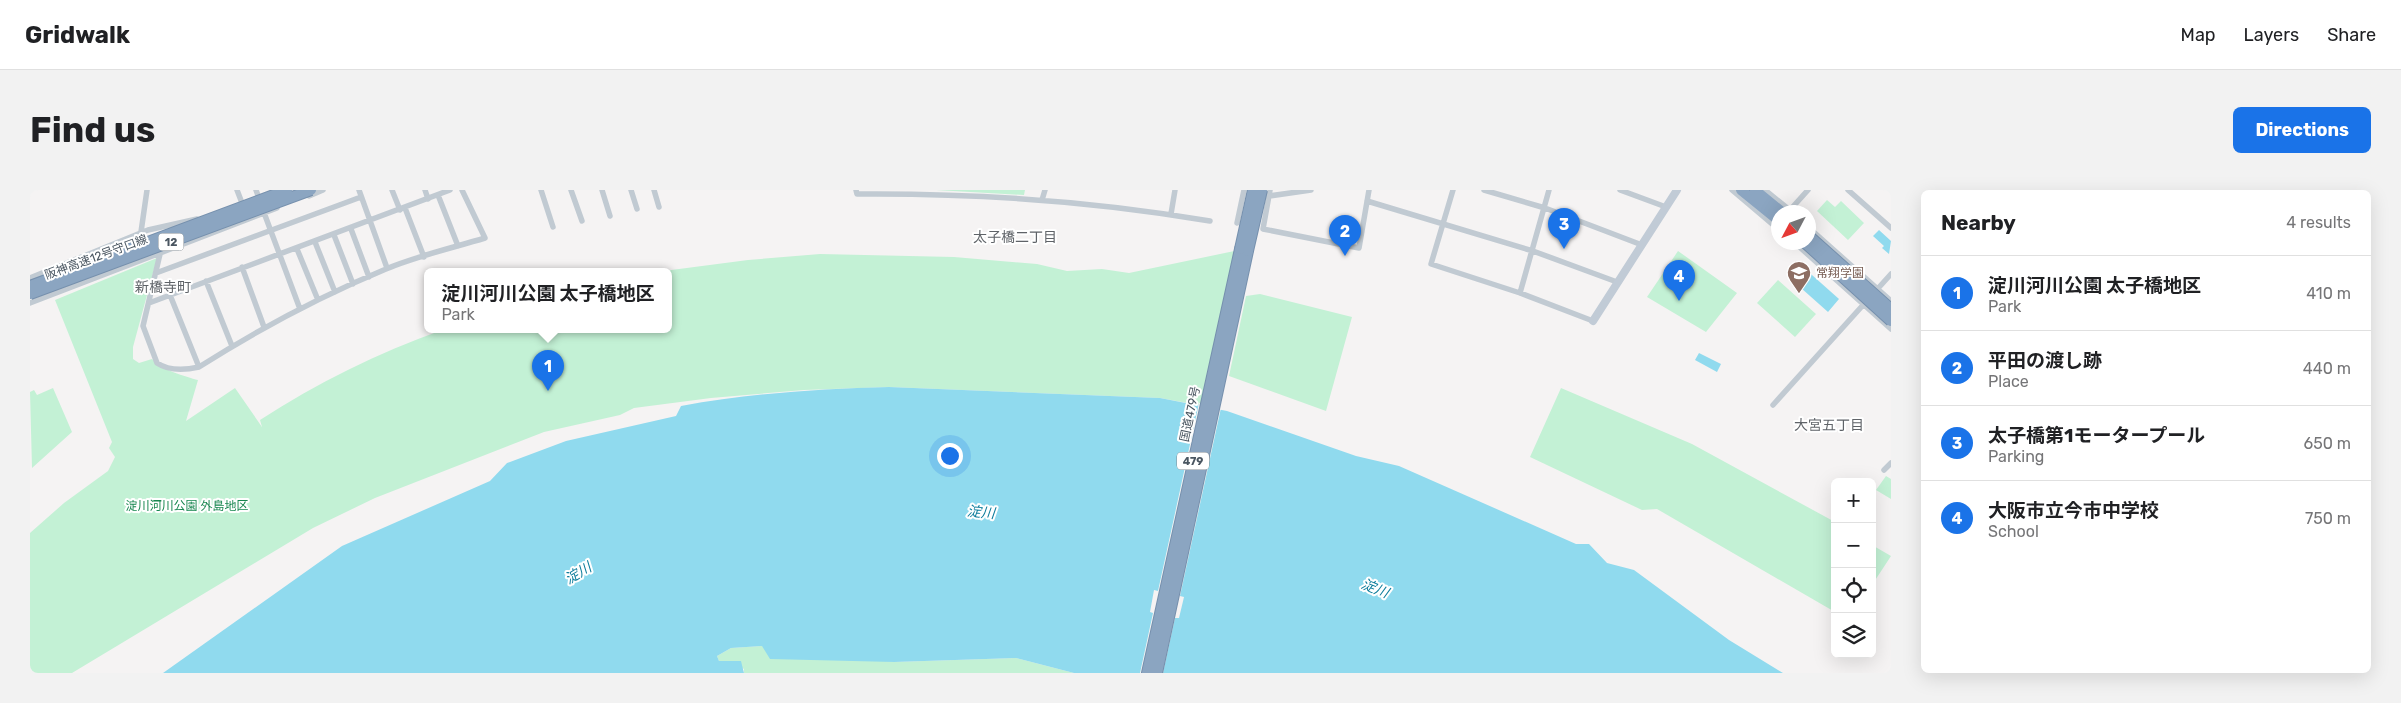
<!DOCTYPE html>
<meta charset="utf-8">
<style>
:root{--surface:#fff;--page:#f2f2f2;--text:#202124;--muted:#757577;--line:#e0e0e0;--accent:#1a73e8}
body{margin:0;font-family:Rubik,"Noto Sans JP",sans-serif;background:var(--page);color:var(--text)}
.controls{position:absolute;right:15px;bottom:15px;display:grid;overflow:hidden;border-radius:8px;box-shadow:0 5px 20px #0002}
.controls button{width:45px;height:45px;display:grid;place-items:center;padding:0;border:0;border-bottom:1px solid var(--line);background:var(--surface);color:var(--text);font:25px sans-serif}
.compass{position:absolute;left:1741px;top:15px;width:45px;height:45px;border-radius:50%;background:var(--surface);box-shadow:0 5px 20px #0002;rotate:229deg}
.you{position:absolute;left:919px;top:265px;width:18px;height:18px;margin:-12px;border:4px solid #fff;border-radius:50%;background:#1a73e8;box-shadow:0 0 0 8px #1a73e833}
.badge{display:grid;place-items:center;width:32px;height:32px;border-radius:50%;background:var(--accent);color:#fff;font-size:16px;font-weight:700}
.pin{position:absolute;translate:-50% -41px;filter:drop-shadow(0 1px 2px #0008)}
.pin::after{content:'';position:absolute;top:26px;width:18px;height:15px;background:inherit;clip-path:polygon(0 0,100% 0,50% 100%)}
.popup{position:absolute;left:394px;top:78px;width:248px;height:65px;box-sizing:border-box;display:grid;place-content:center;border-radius:8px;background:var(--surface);filter:drop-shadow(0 1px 4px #0005);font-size:16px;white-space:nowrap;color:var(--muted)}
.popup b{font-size:19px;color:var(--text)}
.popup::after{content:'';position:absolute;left:50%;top:100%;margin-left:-10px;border:10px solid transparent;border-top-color:var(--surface)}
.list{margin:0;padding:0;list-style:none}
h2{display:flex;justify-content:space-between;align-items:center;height:65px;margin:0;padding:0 20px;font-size:21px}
h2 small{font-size:16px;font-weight:400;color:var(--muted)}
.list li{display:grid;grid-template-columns:32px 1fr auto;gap:15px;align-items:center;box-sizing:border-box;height:75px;padding:0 20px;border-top:1px solid var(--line)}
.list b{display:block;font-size:19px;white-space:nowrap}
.list p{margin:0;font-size:16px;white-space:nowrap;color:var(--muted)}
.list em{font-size:16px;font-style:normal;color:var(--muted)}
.icon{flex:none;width:28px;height:28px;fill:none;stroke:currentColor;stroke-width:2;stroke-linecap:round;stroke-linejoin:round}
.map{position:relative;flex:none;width:1861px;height:483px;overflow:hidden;border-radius:8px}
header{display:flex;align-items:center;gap:30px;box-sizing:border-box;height:70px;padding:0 25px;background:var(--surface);border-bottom:1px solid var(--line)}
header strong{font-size:24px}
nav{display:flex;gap:28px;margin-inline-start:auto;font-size:18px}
.intro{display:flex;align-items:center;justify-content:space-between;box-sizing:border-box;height:120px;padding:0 30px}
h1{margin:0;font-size:35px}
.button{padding:12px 22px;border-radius:8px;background:var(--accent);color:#fff;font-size:18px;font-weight:700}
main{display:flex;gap:30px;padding:0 30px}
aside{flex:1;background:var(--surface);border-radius:8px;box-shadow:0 5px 20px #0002}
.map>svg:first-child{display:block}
.green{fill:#c3f1d5}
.water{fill:#90daee}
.pier{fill:#f5f3f3}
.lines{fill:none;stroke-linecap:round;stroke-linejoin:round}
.highway-casing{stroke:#7690ad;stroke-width:12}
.street{stroke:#c1cad2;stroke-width:5.5}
.secondary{stroke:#c1cbd6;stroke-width:8}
.highway{stroke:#8ba5c1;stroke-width:10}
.highway-bridge-casing{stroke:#7690ad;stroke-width:12;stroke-linecap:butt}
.highway-bridge{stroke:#8ba5c1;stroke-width:10}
.labels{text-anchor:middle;stroke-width:4;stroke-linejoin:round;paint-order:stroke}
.shield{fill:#fff;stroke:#808990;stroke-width:1}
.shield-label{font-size:11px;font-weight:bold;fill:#4a5661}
.street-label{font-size:12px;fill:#4a5661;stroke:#fff}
.education-label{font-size:12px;fill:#785e54;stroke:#fff;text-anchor:start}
.park-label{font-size:12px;fill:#17864f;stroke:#fff}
.neighbourhood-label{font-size:14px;fill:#5f6368;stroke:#fff}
.water-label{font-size:14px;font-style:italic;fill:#0c7c9b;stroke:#fff}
</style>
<header>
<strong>Gridwalk</strong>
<nav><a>Map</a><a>Layers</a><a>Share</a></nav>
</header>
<div class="intro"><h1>Find us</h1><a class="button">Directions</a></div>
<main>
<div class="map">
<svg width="1861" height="483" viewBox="0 0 1861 483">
<rect width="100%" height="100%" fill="#f5f3f3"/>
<!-- green -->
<path class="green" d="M906,0H995L994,5Z
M1797,10L1805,17L1811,11L1834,33L1818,50L1787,21Z
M1214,59L1179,217L1130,208L859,197L774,200L681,208L604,218L590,225L514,242L345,308L283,338L42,483H0V343L34,313L78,281L85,267L79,258L82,252L25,110L127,68L103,157V169L109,173L122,169C130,179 156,187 168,190L156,231L205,198L232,237L230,230C287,193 348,163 412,140H638V82H626L718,70L790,64L924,67L1007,74L1037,81L1072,79L1099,83Z
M1648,61L1707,103L1676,142L1617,107Z
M1748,90L1786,124L1765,147L1727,113Z
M1230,104L1322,127L1296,221L1199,186L1216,106Z
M23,198L42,242L2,278L0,202L4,200L7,205Z
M1531,198L1662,254L1805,332V422L1627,319L1612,320L1500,267Z
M1856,286L1861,289V309L1846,300Z
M1842,355L1861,366L1842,395Z
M732,456L864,472L986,468L1044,483H714V479L703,472L689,471L687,466L701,458Z"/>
<!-- water -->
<path class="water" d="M1849,40L1861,51L1859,64L1852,58L1854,56L1843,46Z
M1773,77L1809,109L1798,122L1762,90Z
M1669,163L1691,174L1687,182L1665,170Z
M859,197L1130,208L1197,221L1326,266L1369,276L1546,354H1559L1577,373L1604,380L1699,450L1753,483H1044L986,468L864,472L740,469L732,456L701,458L687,466L689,471H711L714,483H133L312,356L460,291L477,273L536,251L646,226L651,216C720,203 789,199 859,197Z"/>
<!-- pier -->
<path class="pier" d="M1169,213L1195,218H1191L1150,406L1154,407L1149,428H1145L1133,483H1110L1123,423L1120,422L1124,400L1128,401Z"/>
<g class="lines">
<!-- highway casing -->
<g class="highway-casing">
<path id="highway" d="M1711,0L1748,30
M1725,0L1752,22
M1117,483L1210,59
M1127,483L1218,61"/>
</g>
<!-- street -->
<path class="street" d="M207,0L212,13
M226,0L230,11
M329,0L357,78
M362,0L370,20
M395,0L398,9
M511,0L523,37
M541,0L552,31
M572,0L580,26
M601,0L607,19
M624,0L629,17
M826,0L827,4C946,3 1063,11 1180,31
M1240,0L1233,39L1329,58L1339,0
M1423,0L1401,74L1490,103L1563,131
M1454,0L1515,18L1612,55
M1590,0L1636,17
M1702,0L1748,39
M1735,0L1762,22
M1818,0L1861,38
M408,5L428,56
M279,6L293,0
M1239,6L1281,0
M1012,10L1015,0
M1337,11L1503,61L1587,92
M375,18L394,67
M233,20L270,119
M1760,20L1778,0
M1141,24L1145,0
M1207,33L1214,0
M1778,37L1861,111
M321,39L339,87
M304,45L323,94
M285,52L305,102
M1764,52L1861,139
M109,56L117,0
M267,59L288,110
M130,64L113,136L127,173C139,181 156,180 169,177C229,139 291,106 356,79C387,66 422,58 455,48L432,0
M212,77L234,137
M126,83L331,7
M0,88L118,40L167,29
M176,91L202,156
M1490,103L1519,0
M140,105L169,177
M0,113L247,18
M119,113L420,0
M1743,215L1861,84
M1854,280L1861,273"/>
<!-- secondary -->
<path class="secondary" d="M1563,131L1647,0"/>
<!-- highway -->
<use href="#highway" class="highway"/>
<!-- highway-bridge casing -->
<g class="highway-bridge-casing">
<path id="highway-bridge" d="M1778,45L1861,119
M1774,52L1861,131
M1210,59L1223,0
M1218,61L1232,0
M0,96L257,0
M0,104L281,0"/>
</g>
<!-- highway-bridge -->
<use href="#highway-bridge" class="highway-bridge"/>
</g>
<!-- icons -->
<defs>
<g id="school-pin" transform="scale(1.25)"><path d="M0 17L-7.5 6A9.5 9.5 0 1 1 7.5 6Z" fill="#8d6e63" stroke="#fff"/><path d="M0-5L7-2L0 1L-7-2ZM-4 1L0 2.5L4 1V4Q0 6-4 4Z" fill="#fff"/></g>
</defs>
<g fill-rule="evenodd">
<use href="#school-pin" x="1769" y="83"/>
</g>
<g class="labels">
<!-- shield labels -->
<g class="shield">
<rect x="128.5" y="43.5" width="25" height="17" rx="4"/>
<rect x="1147" y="262.5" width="32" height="17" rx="4"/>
</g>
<g class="shield-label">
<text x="141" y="56">12</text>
<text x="1163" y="275">479</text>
</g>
<!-- street labels -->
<g class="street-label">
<text transform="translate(66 67) rotate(-20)" y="4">阪神高速12号守口線</text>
<text transform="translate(1160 224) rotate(-78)" y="4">国道479号</text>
</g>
<!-- education labels -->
<g class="education-label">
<text x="1786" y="87">常翔学園</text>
</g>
<!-- park labels -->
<g class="park-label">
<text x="157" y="320">淀川河川公園 外島地区</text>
</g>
<!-- neighbourhood labels -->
<g class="neighbourhood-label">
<text x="985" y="52">太子橋二丁目</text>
<text x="133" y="102">新橋寺町</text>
<text x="1799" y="240">大宮五丁目</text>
</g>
<!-- water labels -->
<g class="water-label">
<text transform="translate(951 322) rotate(5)" y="5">淀川</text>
<text transform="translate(548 383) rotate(-31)" y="5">淀川</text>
<text transform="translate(1345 398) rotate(22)" y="5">淀川</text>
</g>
</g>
</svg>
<div class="controls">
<button>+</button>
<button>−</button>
<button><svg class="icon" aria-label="locate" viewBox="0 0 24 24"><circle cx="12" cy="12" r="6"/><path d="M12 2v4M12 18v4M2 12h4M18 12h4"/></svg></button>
<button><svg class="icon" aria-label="layers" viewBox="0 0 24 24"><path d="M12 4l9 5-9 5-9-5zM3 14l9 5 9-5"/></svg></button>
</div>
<svg class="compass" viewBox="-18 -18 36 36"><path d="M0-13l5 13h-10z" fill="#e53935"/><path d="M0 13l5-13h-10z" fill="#757577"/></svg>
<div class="you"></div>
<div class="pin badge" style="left:518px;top:201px">1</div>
<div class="popup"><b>淀川河川公園 太子橋地区</b>Park</div>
<div class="pin badge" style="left:1315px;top:66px">2</div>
<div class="pin badge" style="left:1534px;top:59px">3</div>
<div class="pin badge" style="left:1649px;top:111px">4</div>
</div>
<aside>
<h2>Nearby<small>4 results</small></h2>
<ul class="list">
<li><span class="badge">1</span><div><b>淀川河川公園 太子橋地区</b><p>Park</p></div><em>410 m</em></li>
<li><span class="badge">2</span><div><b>平田の渡し跡</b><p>Place</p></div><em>440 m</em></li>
<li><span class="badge">3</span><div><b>太子橋第1モータープール</b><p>Parking</p></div><em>650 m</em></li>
<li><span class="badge">4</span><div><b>大阪市立今市中学校</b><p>School</p></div><em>750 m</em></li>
</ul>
</aside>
</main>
